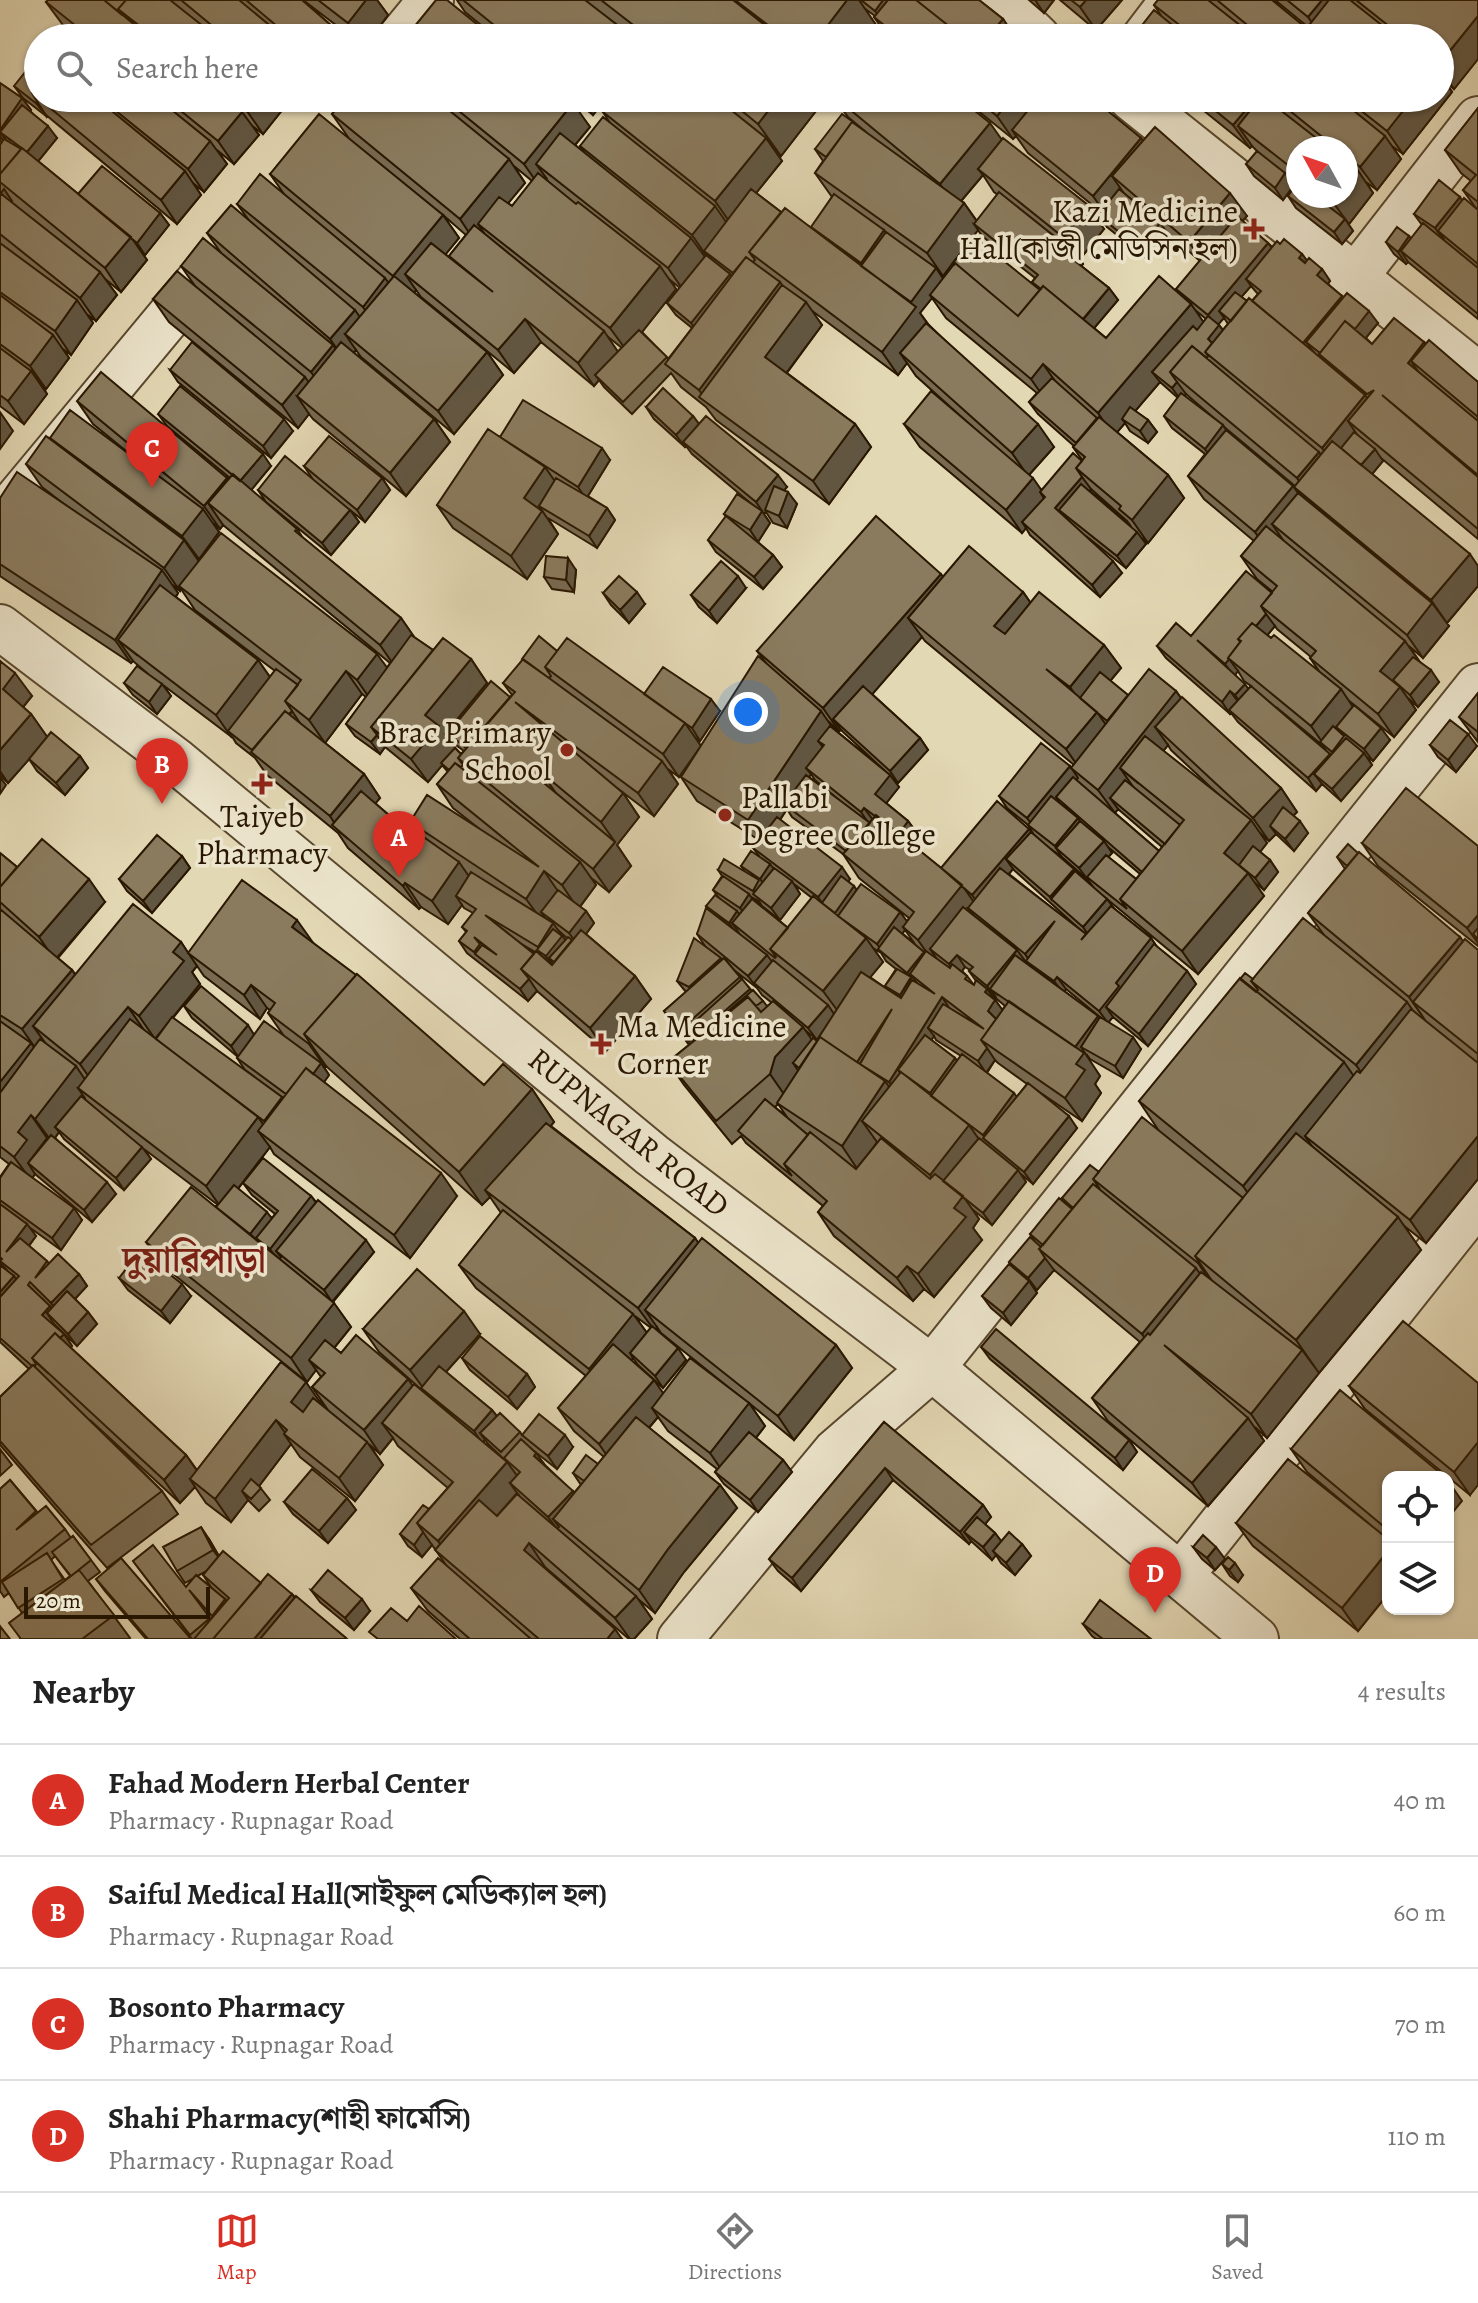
<!DOCTYPE html>
<meta charset="utf-8">
<style>
:root{--surface:#fff;--page:#f6f6f6;--text:#222;--muted:#767676;--line:#e0e0e0;--accent:#d93025}
body{margin:0;font-family:Alegreya,"Noto Serif Bengali",serif;background:var(--page);color:var(--text)}
.controls{position:absolute;right:24px;bottom:24px;display:grid;overflow:hidden;border-radius:16px;box-shadow:0 2px 6px #0004}
.controls button{width:72px;height:72px;display:grid;place-items:center;padding:0;border:0;border-bottom:2px solid var(--line);background:var(--surface);color:var(--text);font:40px sans-serif}
.compass{position:absolute;left:1286px;top:136px;width:72px;height:72px;border-radius:50%;background:var(--surface);box-shadow:0 2px 6px #0004;rotate:310deg}
.scale{position:absolute;left:24px;bottom:20px;width:186px;box-sizing:border-box;padding-left:8px;border:4px solid #291700;border-top:0;font-size:22px;line-height:28px;white-space:nowrap;color:#291700;-webkit-text-stroke:6px #ede6ce;paint-order:stroke}
.you{position:absolute;left:748px;top:712px;width:28px;height:28px;margin:-20px;border:6px solid #fff;border-radius:50%;background:#1a73e8;box-shadow:0 0 0 12px #1a73e833}
.badge{display:grid;place-items:center;width:52px;height:52px;border-radius:50%;background:var(--accent);color:#fff;font-size:26px;font-weight:700}
.pin{position:absolute;translate:-50% -66px;filter:drop-shadow(0 2px 4px #0008)}
.pin::after{content:'';position:absolute;top:42px;width:28px;height:24px;background:inherit;clip-path:polygon(0 0,100% 0,50% 100%)}
.list{margin:0;padding:0;list-style:none}
h2{display:flex;justify-content:space-between;align-items:center;height:104px;margin:0;padding:0 32px;font-size:34px}
h2 small{font-size:26px;font-weight:400;color:var(--muted)}
.list li{display:grid;grid-template-columns:52px 1fr auto;gap:24px;align-items:center;box-sizing:border-box;height:112px;padding:0 32px;border-top:2px solid var(--line)}
.list b{display:block;font-size:30px;white-space:nowrap}
.list p{margin:0;font-size:26px;white-space:nowrap;color:var(--muted)}
.list em{font-size:26px;font-style:normal;color:var(--muted)}
.icon{flex:none;width:44px;height:44px;fill:none;stroke:currentColor;stroke-width:2;stroke-linecap:round;stroke-linejoin:round}
.map{position:relative;flex:none;width:1478px;height:1639px;overflow:hidden}
.search{position:absolute;background:var(--surface);box-shadow:0 2px 6px #0004;left:24px;right:24px;top:24px;height:88px;display:flex;align-items:center;gap:20px;box-sizing:border-box;padding:0 28px;border-radius:44px;color:var(--muted);font-size:30px}
.sheet{height:552px;background:var(--surface)}
nav{display:flex;justify-content:space-around;align-items:center;box-sizing:border-box;height:112px;border-top:2px solid var(--line);background:var(--surface);font-size:22px;color:var(--muted)}
nav a{display:grid;justify-items:center;gap:4px}
nav .on{color:var(--accent)}
.map>svg:first-child{display:block}
.lines{fill:none;stroke-linecap:round;stroke-linejoin:round}
.minor-casing{stroke:#58472d;stroke-width:48}
.tertiary-casing{stroke:#58472d;stroke-width:48}
.minor{stroke:#ede6ce;stroke-width:44}
.tertiary{stroke:#ede6ce;stroke-width:44}
.wall{fill:#776a51;stroke:#291700;stroke-width:2;fill-rule:evenodd}
.shaded-wall{fill:#615642;stroke:#291700;stroke-width:2}
.building{fill:#8a7b5e;stroke:#291700;stroke-width:2}
.poi-dot{fill:#8f2418;stroke:#ede6ce;stroke-width:3}
.labels{text-anchor:middle;stroke-width:7;stroke-linejoin:round;paint-order:stroke}
.poi-label{font-size:32px;fill:#291700;stroke:#ede6ce;text-anchor:end}
.street-label{font-size:32px;fill:#291700;stroke:#ede6ce}
.quarter-label{font-size:36px;font-weight:bold;fill:#7a1f14;stroke:#ede6ce}
</style>
<div class="map">
<svg width="1478" height="1639" viewBox="0 0 1478 1639">
<rect width="100%" height="100%" fill="#e3d8b4"/>
<filter id="stains"><feTurbulence type="fractalNoise" baseFrequency=".0025" numOctaves="4"/><feColorMatrix values="0 0 0 0 .2 0 0 0 0 .09 0 0 0 0 .02 0 0 0 .5 -.17"/></filter>
<radialGradient id="worn" r=".72"><stop offset=".6" stop-color="#630" stop-opacity="0"/><stop offset="1" stop-color="#630" stop-opacity=".3"/></radialGradient>
<g class="lines">
<!-- minor casing -->
<g class="minor-casing">
<path id="minor" d="M999,0L1038,38
M400,38L431,0
M1144,38L1173,0
M1131,98L1478,375
M1355,277L1478,119
M0,520L206,272
M1181,1575L1478,1201
M680,1639L835,1452L932,1368L1478,686"/>
</g>
<!-- tertiary casing -->
<g class="tertiary-casing">
<path id="tertiary" d="M0,627L175,760L652,1155L932,1368L1256,1639"/>
</g>
<!-- minor -->
<use href="#minor" class="minor"/>
<!-- tertiary -->
<use href="#tertiary" class="tertiary"/>
</g>
<!-- wall -->
<path class="wall" d="M48,0H302L333,27L341,38H78L63,25L46,2Z
M303,0H377L388,15L371,38H353Z
M457,0H979L1003,19L1011,31L1005,38H889L874,17L875,16L864,8L876,25L866,38H631L627,35L629,38H497L465,12Z
M1029,0H1054L1044,13Z
M1060,0H1122L1096,30Z
M1158,0H1272L1306,29L1308,27L1275,0H1478V59L1454,89L1445,81L1452,92L1403,154L1392,146L1401,159L1377,190L1366,182L1373,193L1349,224L1347,222L1353,231L1342,244L1296,208L1288,196L1297,183L1287,175L1294,185L1283,200L1254,176L1246,164L1260,154L1252,146L1250,148L1188,98H1440V38H1132L1162,17L1154,5ZM1298,148H1346V196H1298Z
M0,83L22,98L31,110L30,111L57,138L38,161L78,194L160,213L169,225L145,255L141,252L147,260L121,292L104,278L117,295L96,321L88,315L93,323L71,355L63,349L69,358L46,389L42,386L47,394L24,424L0,406V145L2,142L0,141Z
M14,86L38,98H283L287,104L263,134L251,125L259,135L234,164L217,150L227,164L204,192L193,183L201,195L177,224L46,115V116L23,98Z
M288,98H306L299,107Z
M345,98H567L590,127L575,145L584,152L580,146L610,123L603,112L614,98H826L781,156L776,153L782,161L756,193L781,212L812,228L832,197L815,173L823,161L815,149L856,124L866,132L848,117L834,98H959L1001,139L1104,229L1080,259L1083,264L1081,266L1109,288L1118,300L1094,328L1106,338L1180,295L1176,289L1200,261L1168,233L1169,235L1148,260L1107,227L1098,215L1101,212L1028,153L1016,136L1013,139L962,98H1031L1034,102L1141,138L1143,141L1247,216L1242,221L1268,243L1272,247L1280,244L1302,254L1307,261L1322,269L1330,281L1328,284L1343,298L1378,323L1366,338L1372,344L1424,342L1478,382V539L1381,458L1383,461L1372,474L1478,566V586L1447,623L1444,620L1449,626L1423,658L1409,646L1420,662L1439,682L1418,707L1408,698L1416,710L1394,737L1348,700L1353,706L1390,740L1373,761L1367,757L1372,765L1341,801L1322,784L1316,791L1238,722L1231,713L1230,714L1166,658L1157,646L1191,636L1273,592L1257,579L1241,556L1254,541L1204,499L1188,476L1205,454L1172,428L1164,416L1178,398L1160,382L1135,411L1148,420L1157,432L1148,443L1130,431L1125,423L1117,432L1168,475L1184,498L1148,543L1142,538L1146,544L1126,568L1086,536L1122,573L1100,597L1030,535L1026,528L1022,533L920,447L904,424L977,431L916,376L907,363L898,375L811,310L822,325L787,373L855,424L871,447L829,504L716,420L706,407L681,387L671,373L632,414L604,387L599,380L594,386L541,342L514,373L421,297L416,290L414,293L487,352L503,375L454,434L361,357L356,350L354,353L434,419L450,442L406,496L313,419L309,414L298,428L169,322L153,299L195,286L181,266L221,253L207,233L248,219L237,204L284,194L270,174L348,137L332,114ZM514,166L532,181L512,206L508,203L525,183ZM983,175L994,192L998,195L977,221L964,203L961,201ZM443,215L466,235L449,256L452,260L445,254L459,238ZM978,230L982,236L1035,278L1032,282L1035,286L943,278L941,275L943,276ZM669,279L680,288L667,303L676,315L692,328L668,359L642,332L676,289ZM1251,286L1258,294L1252,301H1247L1241,297ZM932,298L946,318L1037,393L1029,402L1038,414L1074,446L1073,447L1082,460L1041,490L1029,475L1054,447L929,325L920,313ZM1194,309L1206,319L1203,322ZM1224,318L1228,324L1223,330L1218,324ZM607,336L622,348L618,352ZM1186,394L1222,425L1184,396ZM1223,426L1295,486L1294,487L1299,493L1293,486L1226,430ZM1091,489L1127,521L1131,526L1090,491ZM1275,626L1277,629L1311,657L1310,658L1319,671L1267,635ZM1238,671L1244,681L1251,686L1248,689L1235,675ZM1276,707L1322,745L1326,750Z
M572,98H606L593,115Z
M1478,108V319L1408,262L1406,264L1394,254L1386,242L1409,236L1411,239L1422,225L1414,214L1462,201L1475,207L1463,190L1471,181L1461,173L1445,150Z
M170,370L293,431L271,458L178,382Z
M77,401L229,479L230,478L167,426L158,414L271,466L251,490L297,529L303,538L401,618L414,637L433,650L471,659L487,683L445,734L456,749L461,754L464,751L456,745L448,733L510,697L512,695L503,683L557,651L644,694L720,711L700,741L694,737L701,746L766,663L757,651L943,577L1023,592L1030,602L1104,645L1121,668L1110,681L1128,696L1176,691L1181,698L1281,788L1297,812L1293,816L1308,833L1294,851L1276,834L1269,841L1259,832L1267,843L1260,852L1270,860L1278,872L1264,890L1253,881L1264,896L1198,974L1102,895L1113,908L1151,938L1157,947L1187,971L1196,984L1148,1046L1113,1017L1108,1022L1141,1049L1123,1078L1090,1059L1087,1055L1086,1056L1100,1076L1095,1084L1101,1093L1082,1121L1032,1087L1077,1128L1033,1184L1021,1174L1026,1182L992,1225L972,1209L979,1219L973,1228L982,1240L934,1297L924,1289L913,1301L834,1236L818,1212L823,1206L746,1143L741,1136L732,1144L684,1085L668,1062L689,1045L664,1011L686,992L677,981L705,946L697,934L710,912L706,906L719,898L713,890L722,876L718,870L745,872L741,866L759,856L753,848L759,840L697,801L681,777L698,750L679,777L668,769L678,784L654,816L617,788L623,793L639,817L617,845L631,866L609,892L590,877L596,885L580,907L586,911L594,923L586,934L635,976L651,999L606,1051L537,991L528,1001L467,953L459,941L466,932L462,927L473,913L464,908L462,905L448,924L421,907L419,909L348,848L338,833L267,775L255,758L236,743L233,738L163,685L171,696L157,714L133,695L124,683L147,673L133,661L131,663L0,576V498L69,508L42,487L26,464L53,442L50,438L131,455L93,424ZM213,523L220,529L223,525L390,663L387,668L199,561L197,558L199,559L219,532ZM173,585L180,591L181,589L195,610L275,671L270,677L258,660L176,597L178,593ZM922,637L925,641L1074,765L1071,768L999,796L1007,808L1028,825L1034,835L1029,829L941,868L909,843L917,833L908,821L886,803L899,787L891,777L898,783L928,750L920,738L872,694ZM362,694L366,697L346,724L355,736L380,754L385,747L428,782L442,765L448,772L437,784L453,808L477,827L410,822L417,833L413,836L375,803L380,798L364,774L325,743ZM828,721L839,731L841,730L885,771L833,728ZM1168,745L1171,750L1219,795L1163,751ZM811,774L815,780L839,800L809,777ZM787,809L792,817L843,854L859,878L909,918L907,922L900,912L857,890L848,881L850,879L780,820ZM1118,809L1162,847L1159,851L1115,813ZM1108,847L1140,874L1136,879L1108,857L1112,853ZM1051,849L1063,858L1088,880L1094,888ZM1013,869L1015,871L1086,935L1009,874ZM794,884L812,898L788,928L751,897L759,901L762,906L780,920L800,894ZM558,930L567,938L565,940ZM905,930L915,944L902,933ZM518,942L535,952L534,954ZM873,948L881,953L886,961L896,969L885,986L887,989L870,977L883,962ZM965,967L970,970L969,971L976,981L974,985L967,976L962,971ZM734,970L757,988L762,995L772,1003L767,1006L763,1001L752,991ZM1066,989L1100,1017L1099,1018L1064,991ZM992,995L1005,1006L1002,1010ZM805,1030L817,1040V1041L812,1040ZM934,1036L936,1040L961,1056L957,1061L955,1058L931,1040ZM995,1060L998,1063L1027,1084L1017,1097L987,1073ZM778,1104L787,1117L775,1107Z
M646,407L693,416L699,424L787,487L784,490L797,504L787,528L773,523L766,512L764,514L770,523L758,542L773,555L782,567L763,589L716,552L708,540L726,517L724,514L754,506L692,454L686,446L685,447L654,419Z
M500,437L610,460L588,496L607,508L615,520L597,548L548,518L558,534L527,579L453,528L437,505Z
M304,466L382,478L390,490L365,522L350,510L359,522L331,555L266,502L258,490L312,478Z
M576,570L574,592L552,589L544,577Z
M746,588L717,623L699,607L691,595Z
M603,593L645,604L629,623L611,605Z
M0,661L32,696L23,707L31,714L47,737L80,756L88,768L65,795L37,771L29,759L8,783L0,775Z
M1478,693V742L1459,717Z
M1430,745L1477,746L1456,772L1438,757Z
M1362,843L1478,846V946L1378,866Z
M0,853L17,867L105,902L58,958L72,970L75,974L181,942L188,953L313,943L484,1085L532,1089L554,1122L551,1126L695,1238L698,1243L836,1345L852,1368L794,1440L749,1403L765,1426L756,1438L783,1460L792,1472L758,1512L724,1484L715,1472L717,1469L668,1431L658,1417L649,1428L720,1485L737,1508L684,1572L655,1613L638,1599L652,1619L634,1639H629L545,1567L544,1568L622,1639H460L428,1611L411,1588L446,1565L432,1545L422,1557L408,1546L400,1534L429,1509L448,1488L398,1446L393,1438L380,1454L369,1444L383,1465L355,1501L300,1457L291,1444L259,1486L270,1500L259,1511L248,1500L231,1522L206,1503L195,1487L180,1503L90,1420L162,1491L178,1514L107,1568L0,1445V1397L29,1369L0,1342V1265L7,1270L0,1263V1177L9,1164L0,1157ZM197,966L204,976L260,1019L267,1008L270,1010L268,1013L284,1036L254,1034L184,1006L192,1018L238,1057L237,1058L245,1070L283,1098V1099L173,1018L200,984L192,972ZM322,1064L325,1067L326,1066L482,1205L490,1197L501,1213L459,1265L476,1288L586,1376L558,1408L574,1431L604,1457L598,1464L573,1473L581,1485L574,1493L545,1465L534,1451L557,1469L573,1447L522,1435L520,1432L497,1416L492,1410L446,1372L480,1334L363,1329L379,1352L424,1392L412,1385L408,1379L341,1353L334,1348L351,1327L333,1302L374,1252L316,1202L311,1196L243,1183L252,1195L275,1214L272,1218L238,1189L270,1147L274,1154L410,1258L457,1196L324,1082L329,1075ZM59,1132L64,1139L124,1190L151,1159L144,1149L218,1205L146,1242L162,1265L307,1382L316,1370L321,1377L312,1387L328,1410L281,1362L197,1470L186,1455L71,1348L72,1346L64,1334L53,1325L54,1324L77,1346L97,1324L88,1312L75,1299L87,1286L79,1274L49,1263L29,1246L36,1236L29,1227L61,1250L82,1220L32,1178L35,1174L92,1222L116,1194L55,1138ZM635,1316L651,1328L647,1333ZM657,1327L661,1333L743,1399L663,1393L631,1360L633,1358L638,1365L663,1388L686,1360L656,1329ZM485,1440L489,1445L507,1462L483,1442ZM517,1493L519,1495L497,1516Z
M182,856L190,868L152,913L127,891L119,879Z
M1337,857L1460,937L1463,942L1478,950V1179L1426,1243L1403,1225L1421,1250L1319,1373L1267,1438L1255,1427L1264,1441L1208,1506L1108,1421L1092,1398L1140,1342L1054,1270L1037,1290L1033,1287L1037,1293L1011,1325L991,1308L982,1296L1014,1268L1009,1262L1034,1240L1030,1234L1066,1204L1062,1198L1159,1131L1139,1101L1253,979L1324,935L1308,913L1345,869Z
M119,1278L191,1296L170,1323L128,1290Z
M981,1347L1129,1440L1137,1452L1123,1470L990,1359Z
M462,1358L527,1374L535,1387L517,1409L470,1370Z
M1478,1383L1470,1495L1365,1409L1349,1386Z
M884,1422L983,1505L991,1517L985,1524L995,1533L1001,1541L1022,1544L1031,1556L1015,1575L1001,1563L996,1555L992,1560L971,1541L969,1544L893,1480L801,1591L778,1571L769,1559Z
M0,1449L12,1465L0,1476Z
M1291,1449L1388,1477V1594L1358,1631L1253,1546L1236,1523L1367,1522L1307,1472Z
M10,1480L38,1513L65,1529L71,1538L73,1536L100,1572L88,1581L130,1638L128,1639H20L22,1613L9,1593L4,1597L0,1591V1489ZM55,1556L70,1576L65,1580L51,1560Z
M347,1498L356,1510L328,1543L293,1514L284,1502Z
M209,1539L219,1556L261,1583L292,1594L295,1597L347,1639H192L133,1561L186,1587L194,1578L185,1583L177,1571ZM207,1571L203,1575L211,1587L197,1576Z
M1193,1547L1225,1559L1215,1570L1202,1559Z
M1222,1564L1243,1575L1238,1582L1230,1576Z
M96,1579L191,1639H146L105,1591Z
M311,1590L370,1611L354,1630L320,1602Z
M1083,1624L1151,1639H1096L1092,1636Z"/>
<!-- shaded-wall -->
<path class="shaded-wall" d="M366,0H377L388,15L371,38H359L348,23Z
M847,0H859L876,25L866,38H818Z
M883,0H900L884,23L875,11Z
M1035,0H1054L1044,13Z
M1086,0H1122L1096,30L1080,7Z
M1322,0H1341L1323,38L1308,17Z
M1478,16V59L1454,89L1440,69V63Z
M1003,19L1011,31L1005,38H987Z
M333,27L341,38H324Z
M625,31L629,38H619Z
M1440,74L1452,92L1403,154L1387,131L1413,98H1440Z
M22,98L31,110L10,140L0,132L8,143L6,145L0,136V130Z
M257,98H283L287,104L263,134L247,111Z
M292,98H306L299,107Z
M581,98H606L593,115Z
M778,98H826L781,156L758,124Z
M1011,98H1031L1038,108L1012,130L1016,136L1013,139L997,116Z
M1256,98H1260L1238,126L1252,146L1250,148L1233,125Z
M38,103L46,115V116L37,104Z
M573,103L590,127L550,175L536,164L547,179L540,187L524,164Z
M242,112L259,135L234,164L218,141Z
M990,123L1007,147L978,169L983,175L956,207L940,184Z
M48,126L57,138L36,164L27,152Z
M1385,136L1401,159L1377,190L1360,167Z
M766,138L782,161L731,224L715,201Z
M1141,138L1157,161L1112,176L1127,198L1109,219L1093,196Z
M210,141L227,164L204,192L188,169Z
M509,159L525,183L486,230L478,224L484,233L476,243L460,219Z
M1357,169L1373,193L1349,224L1332,201L1336,196H1346V184Z
M185,171L201,195L177,224L161,200Z
M1285,173L1294,185L1283,200L1275,188Z
M4,189L12,201L9,205L1,193Z
M1230,193L1247,216L1205,265L1189,242Z
M1460,197L1468,209L1438,231L1444,239V240L1435,228Z
M964,203L980,226L974,224L978,230L943,276L927,253Z
M1088,205L1104,229L1080,259L1083,264L1079,269L1070,257L1074,252L1063,237Z
M715,206L731,229L704,251L708,258L692,235Z
M160,213L169,225L145,255L137,243Z
M443,215L459,238L420,286L405,274L416,290L409,299L393,276Z
M1345,219L1353,231L1342,244L1334,232Z
M1160,223L1169,235L1148,260L1139,248Z
M884,230L893,242L866,270L861,263Z
M1409,236L1418,248L1401,251L1408,262L1406,264L1398,252Z
M131,237L147,260L121,292L105,268Z
M691,238L708,261L684,291L668,268Z
M1268,243L1277,255L1246,279L1251,286L1225,316L1219,311L1224,318L1216,327L1208,315Z
M1302,254L1311,266L1299,258Z
M660,266L676,289L627,351L610,328Z
M936,268L944,280L930,295L932,298L920,313L932,330L900,353L907,363L898,375L882,352L911,302Z
M1322,269L1330,281L1325,287L1317,275Z
M100,272L117,295L96,321L80,298Z
M730,274L739,286L700,335L691,323Z
M385,278L402,301L379,330L363,307Z
M780,282L796,305L708,403L699,390Z
M1109,288L1118,300L1090,333L1082,321Z
M1342,296L1350,308L1306,342L1314,352L1302,344Z
M77,300L93,323L71,355L55,331Z
M806,302L822,325L781,380L765,357Z
M1191,304L1207,327L1152,372L1160,382L1126,422L1122,419L1125,423L1114,436L1098,413Z
M355,310L371,333L345,334L356,350L346,362L330,339Z
M1369,311L1378,323L1339,371L1329,361Z
M525,319L541,342L514,373L498,350Z
M1219,325L1228,337L1218,349L1208,339Z
M604,331L620,355L595,375L599,380L594,386L578,363Z
M53,335L69,358L46,389L30,366Z
M1424,342L1441,365L1411,361L1426,383L1408,363Z
M333,345L349,368L327,395L311,372Z
M487,352L503,375L454,434L438,411Z
M1043,364L1060,388L1047,402L1031,379Z
M31,371L47,394L24,424L8,401Z
M305,377L321,400L297,396L309,414L298,428L282,405Z
M1177,382L1186,394L1181,400L1172,388Z
M1365,395L1382,418L1348,421L1362,442L1339,471L1322,448Z
M0,412L13,431L0,449Z
M693,416L702,428L683,442L686,446L685,447L676,435Z
M284,419L293,431L271,458L263,446Z
M434,419L450,442L406,496L390,473Z
M1148,420L1157,432L1148,443L1140,431Z
M855,424L871,447L829,504L813,481Z
M1038,424L1054,447L1028,476L1012,453Z
M1223,425L1231,438L1213,461L1205,449Z
M602,448L610,460L586,499L578,487Z
M1375,449L1383,461L1368,479L1359,467Z
M1319,452L1335,475L1313,501L1297,478Z
M263,454L271,466L248,494L240,481Z
M545,467L561,490L539,506L558,534L527,579L511,556L524,498Z
M778,475L787,487L764,514L756,502Z
M1168,475L1184,498L1148,543L1132,520Z
M1082,477L1091,489L1067,516L1059,510L1065,518L1055,508Z
M227,478L244,501L208,503L223,525L220,529L204,506Z
M382,478L390,490L365,522L357,510Z
M1033,478L1049,501L1040,492L1047,503L1022,522L1026,528L1022,533L1006,510Z
M1293,486L1309,509L1272,524L1283,540L1271,555L1255,532Z
M788,492L797,504L787,528L779,516Z
M607,508L615,520L597,548L589,536Z
M203,509L219,532L199,559L182,536Z
M350,510L359,522L331,555L322,543Z
M762,511L770,523L758,542L750,530Z
M1137,532L1146,544L1126,568L1117,556Z
M184,540L200,563L179,586L181,589L180,591L164,568Z
M1470,554L1478,566V586L1447,623L1431,600Z
M773,555L782,567L763,589L754,577Z
M568,558L576,570L574,592L566,580Z
M1113,561L1122,573L1100,597L1092,585Z
M162,570L178,593L137,655L118,640L133,661L131,663L115,640Z
M941,574L958,597L908,618L922,637L843,728L833,719L841,730L839,731L823,708Z
M738,576L746,588L717,623L709,611Z
M637,592L645,604L629,623L620,610Z
M1023,592L1039,615L1011,649L994,626Z
M1432,603L1449,626L1423,658L1407,635Z
M1266,614L1275,626L1251,655L1242,643Z
M401,618L417,641L396,668L380,645Z
M1405,641L1421,664L1400,687L1416,710L1394,737L1378,714L1380,671Z
M1104,645L1121,668L1086,710L1070,687Z
M377,654L394,677L373,703L357,680Z
M471,659L487,683L445,734L456,749L428,782L411,759L425,715Z
M1229,659L1238,671L1234,676L1225,664Z
M258,660L274,683L228,731L232,738L216,715Z
M1431,670L1439,682L1418,707L1410,695Z
M346,671L362,694L325,743L309,720Z
M15,673L32,696L19,712L3,689Z
M162,684L171,696L157,714L149,702Z
M1245,684L1253,696L1244,707L1235,695Z
M1341,689L1357,713L1336,727L1340,733L1325,746L1311,726Z
M1176,691L1192,714L1155,727L1168,745L1138,783L1120,768L1134,788L1110,798L1118,809L1115,813L1098,790Z
M1230,691L1239,703L1230,714L1222,702Z
M711,699L720,711L700,741L692,728Z
M292,711L300,723L262,761Z
M821,711L837,734L824,745L818,741L826,751L806,768L811,774L788,808L784,804L787,809L764,844L748,820Z
M1097,712L1113,735L1082,772L1066,749Z
M31,714L48,738L8,783L0,771V750Z
M685,723L701,746L679,777L663,754Z
M1381,728L1390,740L1373,761L1364,749Z
M1468,734L1477,746L1456,772L1448,760Z
M377,735L385,747L380,754L371,742Z
M920,738L928,750L898,783L890,771Z
M1364,753L1372,765L1341,801L1332,789Z
M1330,754L1338,766L1314,774L1322,784L1316,791L1308,778Z
M80,756L88,768L65,795L56,783Z
M662,761L678,784L654,816L638,793Z
M1070,766L1078,778L1060,800L1056,797L1059,802L1036,830L1027,818Z
M542,773L558,796L538,778Z
M364,774L380,798L347,838L340,832L330,816Z
M890,775L899,787L884,806L875,794Z
M0,777L6,785L0,794Z
M1281,788L1297,812L1278,832L1270,826L1276,834L1269,841L1253,818Z
M623,793L639,817L617,845L631,866L609,892L593,869L615,842L601,822Z
M864,808L873,820L869,824L861,812Z
M1078,818L1086,830L1056,848L1063,859L1055,846Z
M1251,820L1267,843L1246,870L1239,865L1244,871L1224,853Z
M908,821L917,833L906,848L897,836Z
M1300,821L1308,833L1294,851L1285,839Z
M1029,829L1038,841L1006,859L1013,869L981,907L972,895Z
M1104,841L1112,853L1089,879L1087,877L1088,880L1079,868Z
M182,856L190,868L152,913L143,901Z
M1270,860L1278,872L1264,890L1255,878Z
M459,862L475,885L456,896L462,905L448,924L432,901Z
M580,862L596,885L578,909L562,885Z
M770,864L779,876L769,891L760,879Z
M842,867L850,879L826,909L818,897Z
M1074,869L1083,881L1052,900L1050,897Z
M544,871L560,894L541,912L545,918L543,922L526,899Z
M1248,873L1264,896L1198,974L1182,951Z
M89,879L105,902L55,960L39,937Z
M792,881L800,894L780,920L771,908Z
M405,883L421,907L419,909L403,886Z
M962,885L978,908H968L973,914L930,949L937,959L934,963L918,940Z
M854,886L862,898L845,922L834,914Z
M749,894L757,906L749,920L740,908Z
M1107,899L1116,911L1091,939L1083,927Z
M586,911L594,923L578,945L569,933Z
M737,911L746,923H732L739,933L737,935L729,923Z
M900,912L909,924L903,927L905,930L886,956L877,944Z
M1478,915V939L1473,934L1478,943L1467,928Z
M297,920L314,944L292,927Z
M1055,921L1033,966L1025,954Z
M553,923L571,948L549,958L555,968L538,947Z
M1460,937L1476,960L1413,1002L1425,1020L1409,997Z
M866,938L883,962L840,1014L823,991Z
M1151,938L1159,950L1106,1007L1113,1017L1108,1023L1099,1011L1116,983Z
M181,942L197,966L192,972L200,984L155,1039L139,1016L173,952Z
M1017,950L1026,962L998,995L990,989L996,997V998L987,986Z
M924,952L933,964L910,974L917,983L909,1007L900,995L911,979L907,973Z
M767,955L776,967L754,983L757,988L748,976Z
M957,955L965,967L958,976L949,964Z
M72,970L88,993L33,1026L46,1044L38,1052L22,1029Z
M1187,971L1196,984L1148,1046L1139,1034Z
M635,976L651,999L606,1051L590,1028Z
M1057,977L1066,989L1063,993L1054,981Z
M529,979L537,991L528,1001L520,989Z
M251,985L267,1008L260,1019L244,995Z
M987,989L1004,1012L998,1021L988,1011L985,992Z
M942,997L950,1009L928,1028L934,1036L908,1077L898,1070L906,1081L898,1094L889,1082Z
M1407,1002L1423,1025L1372,1088L1356,1065Z
M828,1005L836,1017L817,1040L808,1028Z
M128,1007L144,1030L96,1087L80,1064Z
M892,1009L869,1069L855,1065Z
M1098,1016L1106,1028L1081,1047L1100,1076L1095,1084L1101,1093L1082,1121L1065,1098L1076,1064L1073,1050Z
M248,1025L256,1038L239,1058L231,1046Z
M803,1027L819,1050L793,1063L799,1072L786,1097L770,1074L775,1057Z
M1133,1037L1141,1049L1123,1078L1115,1066Z
M31,1043L47,1066L0,1126V1082Z
M310,1043L326,1066L325,1067L309,1044Z
M987,1048L995,1060L986,1073L978,1061Z
M955,1058L963,1070L934,1098L930,1093Z
M1344,1062L1367,1095L1305,1136L1318,1155L1266,1219L1243,1186Z
M321,1063L329,1075L303,1112L294,1100Z
M76,1066L92,1090L78,1088L85,1098L55,1127L59,1132L52,1142L35,1119Z
M885,1081L901,1104L862,1121L877,1142L858,1170L842,1146Z
M532,1089L554,1122L491,1195L485,1190L490,1197L482,1205L459,1172Z
M1014,1093L1023,1105L989,1143L983,1135Z
M31,1115L47,1138L28,1163L35,1174L31,1180L14,1157L18,1132Z
M1069,1116L1077,1128L1033,1184L1024,1172Z
M258,1117L275,1141L258,1131L270,1147L222,1209L206,1186Z
M969,1125L985,1148L946,1198L930,1175Z
M1478,1136V1179L1426,1243L1410,1220Z
M142,1147L151,1159L124,1190L116,1178Z
M1018,1170L1026,1182L992,1225L983,1213Z
M441,1173L457,1196L410,1258L394,1235Z
M107,1182L116,1194L92,1222L84,1210Z
M311,1196L320,1208L276,1251L281,1257L278,1261L270,1249Z
M963,1196L979,1219L973,1228L982,1240L934,1297L918,1274L954,1208Z
M74,1208L82,1220L61,1250L52,1238Z
M267,1212L276,1224L256,1238L261,1244L250,1234Z
M1398,1217L1421,1250L1319,1373L1296,1340Z
M27,1224L36,1236L15,1264L6,1252Z
M695,1238L711,1261L645,1310L657,1327L655,1331L638,1308Z
M366,1240L374,1252L332,1302L324,1290Z
M1045,1258L1054,1270L1037,1290L1028,1278Z
M1199,1262L1215,1285L1214,1287L1198,1263Z
M907,1266L924,1289L913,1301L897,1278Z
M1196,1268L1212,1291L1158,1357L1142,1334Z
M79,1274L87,1286L60,1315L51,1303Z
M14,1276L22,1288L0,1314V1292Z
M1029,1281L1037,1293L1011,1325L1003,1313Z
M182,1284L191,1296L170,1323L161,1311Z
M334,1303L351,1327L318,1368L309,1360L316,1370L307,1382L291,1358Z
M50,1306L59,1318L47,1313L54,1324L51,1327L42,1315Z
M464,1311L480,1334L427,1393L410,1370Z
M88,1312L97,1324L77,1346L68,1334Z
M633,1314L650,1337L630,1353L633,1358L605,1392L589,1369Z
M64,1334L72,1346L48,1373L37,1363Z
M836,1345L852,1368L794,1440L778,1416Z
M678,1348L686,1360L663,1388L655,1376Z
M1302,1350L1319,1373L1267,1438L1251,1414Z
M527,1374L535,1387L517,1409L508,1397Z
M408,1379L424,1402L382,1423L393,1438L380,1454L364,1430Z
M654,1380L670,1403L652,1408L658,1417L615,1467L599,1444Z
M306,1382L322,1405L307,1425L291,1402Z
M749,1403L765,1426L726,1476L710,1453Z
M492,1410L501,1422L480,1433L485,1440L482,1443L474,1431Z
M1248,1418L1264,1441L1208,1506L1192,1483Z
M276,1420L288,1437L284,1434L291,1444L250,1498L242,1491L248,1500L231,1522L215,1499Z
M565,1435L573,1447L557,1469L548,1456Z
M1129,1440L1137,1452L1123,1470L1115,1458Z
M367,1442L383,1465L355,1501L339,1478Z
M1478,1442V1485L1470,1495L1454,1472Z
M536,1453L545,1465L534,1456Z
M186,1455L202,1478L190,1479L195,1487L180,1503L164,1480Z
M783,1460L792,1472L758,1512L750,1500Z
M507,1462L524,1485L510,1483L517,1493L455,1564L438,1541Z
M885,1468L893,1480L801,1591L792,1578Z
M1448,1481L1462,1501L1448,1518Z
M720,1485L737,1508L684,1572L655,1613L639,1590L668,1549Z
M573,1491L590,1514L553,1519L559,1527L557,1529L548,1517Z
M347,1498L356,1510L328,1543L319,1531Z
M983,1505L991,1517L973,1539L964,1532L971,1541L969,1544L960,1532Z
M201,1527L209,1539L222,1562L213,1550Z
M423,1532L432,1545L422,1557L414,1545Z
M995,1533L1004,1545L993,1551L996,1555L992,1560L983,1547Z
M529,1543L545,1567L540,1573L524,1550Z
M1022,1544L1031,1556L1015,1575L1006,1563Z
M1216,1547L1225,1559L1215,1570L1207,1558Z
M1388,1551V1594L1358,1631L1342,1608Z
M1235,1563L1243,1575L1238,1582L1229,1570Z
M292,1594L308,1617L290,1639H254Z
M636,1596L652,1619L634,1639H630L615,1618Z
M225,1599L233,1611L220,1628L212,1616Z
M362,1599L370,1611L354,1630L345,1618Z
M615,1629L622,1639H607Z"/>
<!-- building -->
<path class="building" d="M48,0H104L151,38H91L46,2Z
M104,0H126L118,9L122,15Z
M126,0H170L218,38H155L118,9Z
M181,0H239L285,38H227Z
M246,0H302L333,27L324,38H291Z
M318,0H366L348,23Z
M436,0H447L494,38H405Z
M463,0H585L625,31L619,38H510Z
M601,0H733L781,38H650Z
M735,0H847L818,38H785Z
M861,0H883L875,11Z
M888,0H916L964,38H900L874,17Z
M916,0H979L1003,19L987,38H964Z
M1071,0H1086L1080,7Z
M1158,0H1208L1256,38H1196L1154,5Z
M1217,0H1272L1305,27L1296,38H1263Z
M1287,0H1322L1308,17Z
M1329,0H1350L1398,38H1299Z
M1356,0H1478V16L1440,63V38H1404Z
M1154,10L1188,38H1132Z
M59,30L68,38H52Z
M38,56V86L32,93L38,103L37,104L14,86Z
M0,83L22,98L0,130Z
M38,86V98H96L185,171L161,200L32,93Z
M100,98H157L210,141L188,169Z
M165,98H225L242,112L218,141Z
M230,98H257L247,111Z
M345,98H434L509,159L460,219L332,114Z
M443,98H567L573,103L524,164Z
M614,98H716L766,138L715,201L603,112Z
M726,98H778L758,124Z
M836,98H959L990,123L940,184Z
M975,98H1011L997,116Z
M1038,98H1092L1141,138L1093,196L1012,130Z
M1200,98H1256L1233,125Z
M1260,98H1265L1329,148H1298V173L1238,126Z
M1274,98H1338L1385,136L1360,167L1346,156V148H1336Z
M1345,98H1413L1387,131Z
M22,105L48,126L27,152L0,132Z
M1478,108V202L1463,190L1476,175L1445,150Z
M319,114L443,215L393,276L270,174Z
M842,114L856,124L852,122L826,157L815,149Z
M603,117L715,206L692,235L580,146Z
M852,122L964,203L927,253L815,173Z
M1155,127L1230,193L1189,242L1112,176Z
M560,133L691,238L668,268L536,164Z
M1003,138L1088,205L1063,237L978,169Z
M4,139L21,149L0,174V145Z
M22,148L131,237L105,268L0,182V174Z
M1257,151L1285,173L1275,188L1246,164Z
M1346,161L1357,169L1346,184Z
M102,166L160,213L137,243L78,194Z
M538,173L576,204L578,202L660,266L610,328L478,224L499,197L512,206Z
M260,174L385,278L363,307L237,204Z
M1439,180L1460,197L1435,228L1414,214Z
M1298,182V196H1315L1345,219L1334,232L1288,196Z
M751,189L781,212L749,252L755,260L753,262L746,257L733,273L704,251Z
M1119,189L1160,223L1139,248L1098,215Z
M999,192L1074,252L1070,257L1109,288L1083,319L1043,286L1041,289L1032,282L1038,275L974,224Z
M0,193L100,272L80,298L0,234Z
M834,194L884,230L861,263L811,227Z
M1327,196H1336L1332,201Z
M1464,198L1478,210V264L1438,231Z
M231,205L355,310L330,339L207,233Z
M785,208L916,307L882,352L749,252Z
M1237,216L1268,243L1208,315L1176,289Z
M1423,223L1478,268V314L1401,251Z
M474,225L604,331L578,363L525,319L498,350L405,274L431,243L493,292L449,256Z
M1397,227L1409,236L1398,252L1386,242Z
M886,232L936,268L911,302L861,266Z
M974,237L1040,290L1018,316L955,263L954,265L952,264Z
M203,238L333,345L311,372L181,266Z
M1284,239L1302,254L1299,258L1305,263L1309,258L1322,269L1317,275L1342,296L1303,343L1252,301L1261,291L1246,279L1277,241L1280,244Z
M0,243L77,300L55,331L0,292Z
M706,255L730,274L691,323L667,303Z
M746,257L780,282L699,390L665,364Z
M955,263L1018,316L1043,286L1106,338L1159,276L1191,304L1098,413L1043,364L1031,379L930,295Z
M177,271L305,377L282,405L153,299Z
M394,276L487,352L438,411L345,334Z
M782,285L806,302L765,357L855,424L813,481L699,397Z
M1235,292L1247,301L1231,321L1219,311Z
M1347,293L1369,311L1355,329L1345,321L1320,353L1306,342Z
M0,295L53,335L30,366L0,344Z
M1249,298L1365,395L1322,448L1205,352Z
M1208,316L1219,325L1208,339L1212,343L1205,352L1208,356L1207,358L1192,346L1170,372L1177,382L1172,388L1152,372L1193,326L1197,330Z
M1394,318L1424,342L1408,363L1478,421V475L1382,395L1478,477V529L1348,421L1374,390L1367,394L1319,354L1345,321L1372,344Z
M926,323L1038,424L1012,453L900,353Z
M639,330L667,357L623,402L595,375Z
M1429,340L1478,382V417L1411,361Z
M192,342L284,419L263,446L170,370Z
M341,342L434,419L390,473L297,396Z
M1192,346L1319,452L1297,478L1170,372Z
M0,348L31,371L8,401L0,395Z
M101,372L227,478L204,506L77,401Z
M1052,378L1097,418L1076,443L1029,402Z
M180,386L263,454L240,481L158,414Z
M663,388L693,416L676,435L646,407Z
M931,391L1033,478L1006,510L904,424Z
M1181,393L1223,425L1205,449L1164,416Z
M523,400L602,448L578,487L500,437Z
M1130,407L1148,420L1140,431L1122,419Z
M70,410L203,509L182,536L50,438Z
M706,416L778,475L756,502L683,442Z
M1099,417L1168,475L1132,520L1119,509L1121,506L1076,468L1085,457L1073,447Z
M488,429L545,467L524,498L542,511L511,556L437,505Z
M1226,430L1293,486L1255,532L1188,476Z
M1354,432L1375,449L1361,465L1341,448Z
M46,436L184,540L164,568L26,464Z
M329,436L382,478L357,510L304,466Z
M1332,441L1470,554L1431,600L1294,487Z
M1073,453L1082,461L1076,468L1082,477L1055,508L1113,561L1092,585L1022,522L1045,497L1040,492Z
M285,456L350,510L322,543L258,490Z
M17,472L162,570L115,640L0,564V498Z
M233,474L297,529L295,531L401,618L380,645L208,503Z
M556,478L607,508L589,536L539,506Z
M1081,484L1137,532L1117,556L1059,510Z
M774,486L788,492L779,516L765,510Z
M1298,493L1432,603L1407,635L1272,524Z
M737,494L762,511L750,530L724,514Z
M726,516L773,555L754,577L708,540Z
M876,516L941,574L823,708L757,651Z
M1266,526L1405,641L1380,671L1400,687L1378,714L1310,658L1316,651L1261,606L1277,586L1241,556Z
M221,533L377,654L357,680L346,671L309,720L285,701L301,680L179,586Z
M969,546L1023,592L994,626L1005,634L1039,592L1104,645L1070,687L1046,669L1097,712L1066,749L908,618Z
M546,556L568,558L566,580L544,577Z
M721,561L738,576L709,611L691,595Z
M1246,571L1272,593L1261,606L1266,614L1256,626L1252,623L1238,639L1240,642L1228,658L1229,659L1225,664L1197,640L1245,684L1235,695L1230,691L1222,702L1157,646L1176,623L1191,636Z
M619,576L637,592L620,610L603,593Z
M160,585L258,660L216,715L118,640Z
M1252,623L1271,638L1274,635L1341,689L1311,726L1228,658L1241,641L1238,639Z
M411,635L433,650L371,727L377,735L371,742L346,724Z
M539,636L557,651L545,667L551,676L549,678L522,659Z
M443,638L471,659L425,715L439,726L411,759L371,727Z
M567,638L685,723L663,754L545,667Z
M758,656L821,711L748,820L681,777Z
M1413,657L1431,670L1410,695L1393,680Z
M523,659L662,761L638,793L515,702L623,793L601,822L542,773L538,778L615,842L593,869L458,758L515,692L503,683Z
M0,661L15,673L3,689L31,714L0,750Z
M137,666L162,684L149,702L124,683Z
M663,667L711,699L692,728L644,694Z
M276,669L298,685L285,701L292,711L289,714L285,711L252,750L228,731Z
M1149,669L1176,691L1098,790L1071,768Z
M1100,672L1128,695L1107,721L1080,698Z
M491,681L510,697L466,748L448,733Z
M863,686L920,738L890,771L833,719Z
M1251,686L1330,754L1308,778L1229,710Z
M1478,693V732L1459,717Z
M1182,697L1281,788L1253,818L1155,727Z
M1354,705L1381,728L1364,749L1336,727Z
M285,711L364,774L330,816L251,752Z
M1450,720L1468,734L1448,760L1430,745Z
M830,726L890,775L875,794L908,821L899,834L864,808L861,812L806,768L824,745L818,741Z
M1333,726L1344,736L1332,752L1320,742Z
M51,732L80,756L56,783L29,759Z
M1145,736L1251,820L1224,853L1248,873L1182,951L1120,899L1184,820L1120,768Z
M1346,738L1364,753L1332,789L1314,774Z
M1041,743L1070,766L1027,818L999,796Z
M455,748L461,754L458,758L463,765L461,767L455,763L449,770L441,763Z
M455,763L580,862L562,885L544,871L526,899L410,822L427,795L539,867L437,784Z
M806,775L870,823L846,851L784,804Z
M1073,777L1159,851L1142,872L1056,797Z
M1125,780L1180,825L1165,844L1110,798Z
M1406,788L1478,846V915L1467,928L1362,843Z
M361,791L413,836L415,831L459,862L432,901L405,883L403,886L332,825Z
M1051,796L1078,818L1055,846L1028,825Z
M997,801L1029,829L972,895L941,868Z
M1283,807L1300,821L1285,839L1270,826Z
M876,815L962,885L918,940L903,927L914,912L843,854Z
M777,817L842,867L818,897L753,848Z
M1080,821L1104,841L1079,868L1056,848Z
M1031,832L1074,869L1050,897L1006,859Z
M157,835L182,856L143,901L119,879Z
M42,839L89,879L39,937L0,902V887Z
M1348,844L1358,853L1347,866L1337,857Z
M1253,846L1270,860L1255,878L1239,865Z
M751,851L770,864L760,879L741,866Z
M1359,852L1460,937L1409,997L1308,913Z
M0,853L17,867L0,887Z
M1106,855L1136,879L1120,899L1127,909L1087,877Z
M724,859L759,880L753,891L718,870Z
M774,868L792,881L771,908L753,894Z
M1000,868L1086,934L1081,940L1111,906L1151,938L1116,983L1119,986L1099,1011L1057,977L1054,981L1026,961L1055,921L1025,954L968,908Z
M1075,871L1107,899L1083,927L1051,899Z
M471,872L553,923L538,947L485,915L534,954L521,969L529,979L520,989L475,954L482,945L497,955L474,937L480,944L474,952L459,941L467,931L462,927L476,909L456,896Z
M723,876L749,894L740,908L713,890Z
M841,876L854,886L835,913L822,903Z
M242,880L297,920L292,927L356,975L304,1034L310,1043L309,1044L268,1013L275,1003L251,985L244,995L188,953Z
M861,884L900,912L877,944L838,916Z
M558,890L586,911L569,933L541,912Z
M715,895L737,911L729,923L706,906Z
M813,896L866,938L823,991L770,949Z
M752,899L788,928L770,949L776,957L775,958L732,923Z
M133,904L181,942L173,952L184,961L139,1016L128,1007L80,1064L33,1026Z
M963,907L1017,950L987,986L969,971L973,967L957,955L949,964L930,949Z
M706,908L767,955L748,976L697,934Z
M0,909L72,970L22,1029L0,1015Z
M1303,918L1407,1002L1356,1065L1251,981Z
M894,927L924,952L907,973L878,949Z
M1478,928V939L1473,934Z
M553,929L562,936L546,956L537,950Z
M581,930L635,976L590,1028L521,969L536,951L552,965Z
M568,937L572,940L554,962L549,958Z
M694,938L721,958L689,987L677,981Z
M1465,939L1478,950V1054L1413,1002Z
M1154,944L1187,971L1139,1034L1106,1007Z
M926,951L950,968L952,964L967,976L965,979L974,985L976,980L987,989L985,992L995,1000L988,1011L996,1019L981,1040L987,1048L978,1061L928,1028L943,1004L984,1029L942,997L889,1082L860,1064L892,1009L857,1062L820,1037L817,1040L861,972L901,998L912,980L935,994L910,974Z
M1015,955L1098,1016L1075,1047L990,989Z
M724,958L740,977L680,1030L664,1011Z
M773,960L828,1005L808,1028L754,983Z
M897,969L911,977L900,995L885,986Z
M1245,973L1253,979L1251,981L1258,990L1256,992L1240,979Z
M357,974L484,1085L503,1064L532,1089L459,1172L304,1034Z
M1240,978L1344,1062L1243,1186L1139,1101Z
M742,979L750,989L689,1042L681,1034Z
M201,986L248,1025L231,1046L184,1006Z
M753,990L763,1001L756,1006L748,997L693,1041Z
M748,997L761,1012L773,1001L803,1027L775,1057L770,1074L716,1121L668,1062Z
M1009,1001L1084,1053L1076,1064L1085,1070L1065,1098L981,1040Z
M1411,1009L1478,1063V1136L1410,1220L1305,1136L1357,1071L1360,1073Z
M172,1017L282,1097L264,1121L156,1039Z
M1100,1017L1133,1037L1115,1066L1081,1047Z
M130,1019L258,1117L206,1186L78,1088Z
M0,1021L31,1043L0,1082Z
M264,1021L321,1063L313,1074L306,1068L286,1094L237,1058Z
M925,1035L955,1058L930,1093L898,1070Z
M820,1037L885,1081L842,1146L777,1103Z
M813,1038L817,1041L799,1068L793,1063Z
M40,1039L76,1066L35,1119L31,1115L18,1132L27,1140L14,1157L0,1146V1093Z
M962,1054L1014,1093L983,1135L931,1096Z
M306,1068L441,1173L394,1235L258,1131Z
M901,1072L969,1125L930,1175L862,1121Z
M1028,1083L1069,1116L1024,1172L983,1138Z
M81,1096L142,1147L116,1178L55,1127Z
M765,1099L808,1135L784,1164L792,1176L738,1131Z
M1142,1117L1243,1198L1195,1256L1199,1262L1198,1263L1093,1179Z
M546,1123L695,1238L638,1308L485,1190Z
M810,1132L856,1169L881,1138L930,1179L935,1174L963,1196L954,1208L966,1217L918,1274L907,1266L897,1278L818,1212L827,1201L784,1164Z
M1296,1133L1398,1217L1296,1340L1195,1256Z
M51,1135L107,1182L84,1210L28,1163Z
M979,1138L1018,1170L983,1213L943,1181Z
M263,1158L311,1196L270,1249L256,1238L278,1211L243,1183Z
M11,1162L74,1208L52,1238L0,1200V1178Z
M1090,1165L1099,1172L1093,1179L1100,1189L1093,1184L1073,1208L1062,1198Z
M1093,1184L1196,1268L1142,1334L1039,1249Z
M234,1185L267,1212L250,1234L216,1207Z
M191,1187L334,1303L291,1358L146,1242Z
M1059,1198L1072,1209L1043,1245L1030,1234Z
M318,1200L366,1240L324,1290L276,1251Z
M0,1204L27,1224L6,1252L20,1238L47,1261L35,1278L58,1254L79,1274L51,1303L30,1282L28,1285L50,1306L42,1315L64,1334L60,1338L55,1333L32,1358L36,1364L35,1366L33,1365L32,1366L0,1338V1297L19,1276L0,1261L2,1259L0,1257Z
M503,1210L633,1314L589,1369L459,1265Z
M1030,1237L1041,1247L1039,1249L1045,1258L1028,1278L1009,1262Z
M702,1238L836,1345L778,1416L645,1310Z
M140,1251L182,1284L161,1311L119,1278Z
M1009,1264L1029,1281L1003,1313L982,1296Z
M0,1265L14,1276L0,1292Z
M417,1269L464,1311L410,1370L363,1329Z
M1201,1272L1302,1350L1251,1414L1164,1345L1248,1418L1192,1483L1092,1398L1148,1333L1150,1335Z
M67,1291L88,1312L68,1334L47,1313Z
M1403,1321L1478,1383V1442L1454,1472L1349,1386Z
M652,1326L678,1348L655,1376L630,1353Z
M996,1329L1129,1440L1115,1458L981,1347Z
M55,1333L186,1455L164,1480L32,1358Z
M356,1335L408,1379L364,1430L312,1387L325,1373L309,1360L325,1340L341,1353Z
M480,1336L527,1374L508,1397L462,1358Z
M613,1344L654,1380L599,1444L558,1408Z
M690,1358L749,1403L710,1453L652,1408Z
M281,1362L306,1382L291,1402L303,1412L313,1398L367,1442L339,1478L284,1434L287,1430L276,1420L215,1499L190,1479Z
M33,1365L162,1491L91,1545L0,1441V1397Z
M439,1366L492,1410L474,1431L421,1388Z
M414,1384L507,1462L438,1541L417,1523L453,1482L382,1423Z
M1340,1390L1445,1477H1388V1530L1291,1449Z
M500,1413L520,1432L501,1452L480,1433Z
M539,1414L565,1435L548,1456L522,1435Z
M636,1417L720,1485L668,1549L639,1590L553,1519Z
M884,1422L983,1505L960,1532L885,1468L792,1578L769,1559Z
M749,1432L783,1460L750,1500L715,1472Z
M521,1439L536,1453L534,1456L573,1491L548,1517L510,1483L520,1472L504,1458Z
M586,1455L598,1464L584,1481L573,1473Z
M1288,1459L1388,1539V1551L1342,1608L1236,1523Z
M312,1469L347,1498L319,1531L284,1502Z
M251,1479L261,1488L251,1499L242,1491Z
M10,1480L36,1511L16,1530L46,1506L65,1529L0,1582V1489Z
M517,1494L636,1596L615,1618L529,1543L524,1550L615,1629L607,1639H539L435,1550L479,1500L497,1516Z
M423,1505L429,1509L417,1523L423,1532L414,1545L400,1534Z
M977,1517L995,1533L983,1547L964,1532Z
M201,1527L213,1550L177,1571L163,1547Z
M1009,1532L1022,1544L1006,1563L993,1551Z
M1203,1535L1216,1547L1207,1558L1193,1547Z
M73,1536L91,1560L71,1576L52,1552Z
M153,1545L186,1587L196,1575L225,1599L212,1616L189,1590L210,1618L190,1635L133,1561Z
M223,1551L261,1583L213,1639H194L229,1598L203,1575Z
M47,1553L63,1579L18,1608L2,1582Z
M1228,1557L1235,1563L1229,1570L1222,1564Z
M121,1558L191,1639H148L96,1579Z
M438,1558L531,1639H470L411,1588Z
M79,1570L114,1615L82,1639H21L9,1623Z
M328,1570L362,1599L345,1618L311,1590Z
M268,1574L292,1594L254,1639H213Z
M296,1596L346,1638V1639H260Z
M1100,1600L1151,1639H1103L1083,1624Z
M419,1606L456,1639H378L369,1632L391,1608L407,1621Z
M0,1626L10,1639H0Z"/>
<!-- markers -->
<g class="poi-dot">
<path d="M1250 217h8v8h8v8h-8v8h-8v-8h-8v-8h8z"/>
<circle cx="567" cy="750" r="8"/>
<path d="M258 772h8v8h8v8h-8v8h-8v-8h-8v-8h8z"/>
<circle cx="725" cy="815" r="8"/>
<path d="M597 1032h8v8h8v8h-8v8h-8v-8h-8v-8h8z"/>
</g>
<g class="labels">
<!-- poi labels -->
<g class="poi-label">
<text x="1238" y="222">Kazi Medicine<tspan x="1238" dy="37">Hall(কাজী মেডিসিন হল)</tspan></text>
<text x="551" y="743">Brac Primary<tspan x="551" dy="37">School</tspan></text>
<text x="741" y="808" text-anchor="start">Pallabi<tspan x="741" dy="37">Degree College</tspan></text>
<text x="262" y="827" text-anchor="middle">Taiyeb<tspan x="262" dy="37">Pharmacy</tspan></text>
<text x="617" y="1037" text-anchor="start">Ma Medicine<tspan x="617" dy="37">Corner</tspan></text>
</g>
<!-- street labels -->
<g class="street-label">
<text transform="translate(629 1132) rotate(39)" y="11">RUPNAGAR ROAD</text>
</g>
<!-- quarter labels -->
<g class="quarter-label">
<text x="194" y="1272">দুয়ারিপাড়া</text>
</g>
</g>
<rect width="100%" height="100%" filter="url(#stains)"/>
<rect width="100%" height="100%" fill="url(#worn)"/>
</svg>
<div class="controls">
<button><svg class="icon" aria-label="locate" viewBox="0 0 24 24"><circle cx="12" cy="12" r="6"/><path d="M12 2v4M12 18v4M2 12h4M18 12h4"/></svg></button>
<button><svg class="icon" aria-label="layers" viewBox="0 0 24 24"><path d="M12 4l9 5-9 5-9-5zM3 14l9 5 9-5"/></svg></button>
</div>
<svg class="compass" viewBox="-18 -18 36 36"><path d="M0-13l5 13h-10z" fill="#e53935"/><path d="M0 13l5-13h-10z" fill="#767676"/></svg>
<div class="scale">20 m</div>
<div class="you"></div>
<div class="pin badge" style="left:399px;top:877px">A</div>
<div class="pin badge" style="left:162px;top:804px">B</div>
<div class="pin badge" style="left:152px;top:488px">C</div>
<div class="pin badge" style="left:1155px;top:1613px">D</div>
<div class="search"><svg class="icon" aria-label="search" viewBox="0 0 24 24"><circle cx="10" cy="10" r="6"/><path d="M15 15l6 6"/></svg>Search here</div>
</div>
<section class="sheet">
<h2>Nearby<small>4 results</small></h2>
<ul class="list">
<li><span class="badge">A</span><div><b>Fahad Modern Herbal Center</b><p>Pharmacy · Rupnagar Road</p></div><em>40 m</em></li>
<li><span class="badge">B</span><div><b>Saiful Medical Hall(সাইফুল মেডিক্যাল হল)</b><p>Pharmacy · Rupnagar Road</p></div><em>60 m</em></li>
<li><span class="badge">C</span><div><b>Bosonto Pharmacy</b><p>Pharmacy · Rupnagar Road</p></div><em>70 m</em></li>
<li><span class="badge">D</span><div><b>Shahi Pharmacy(শাহী ফার্মেসি)</b><p>Pharmacy · Rupnagar Road</p></div><em>110 m</em></li>
</ul>
</section>
<nav>
<a class="on"><svg class="icon" aria-label="map" viewBox="0 0 24 24"><path d="M3 6l6-2 6 2 6-2v14l-6 2-6-2-6 2zM9 4v14M15 6v14"/></svg>Map</a>
<a><svg class="icon" aria-label="directions" viewBox="0 0 24 24"><path d="M12 3l9 9-9 9-9-9zM9 14v-3h6M13 9l2 2-2 2"/></svg>Directions</a>
<a><svg class="icon" aria-label="saved" viewBox="0 0 24 24"><path d="M7 4h10v16l-5-4-5 4z"/></svg>Saved</a>
</nav>
